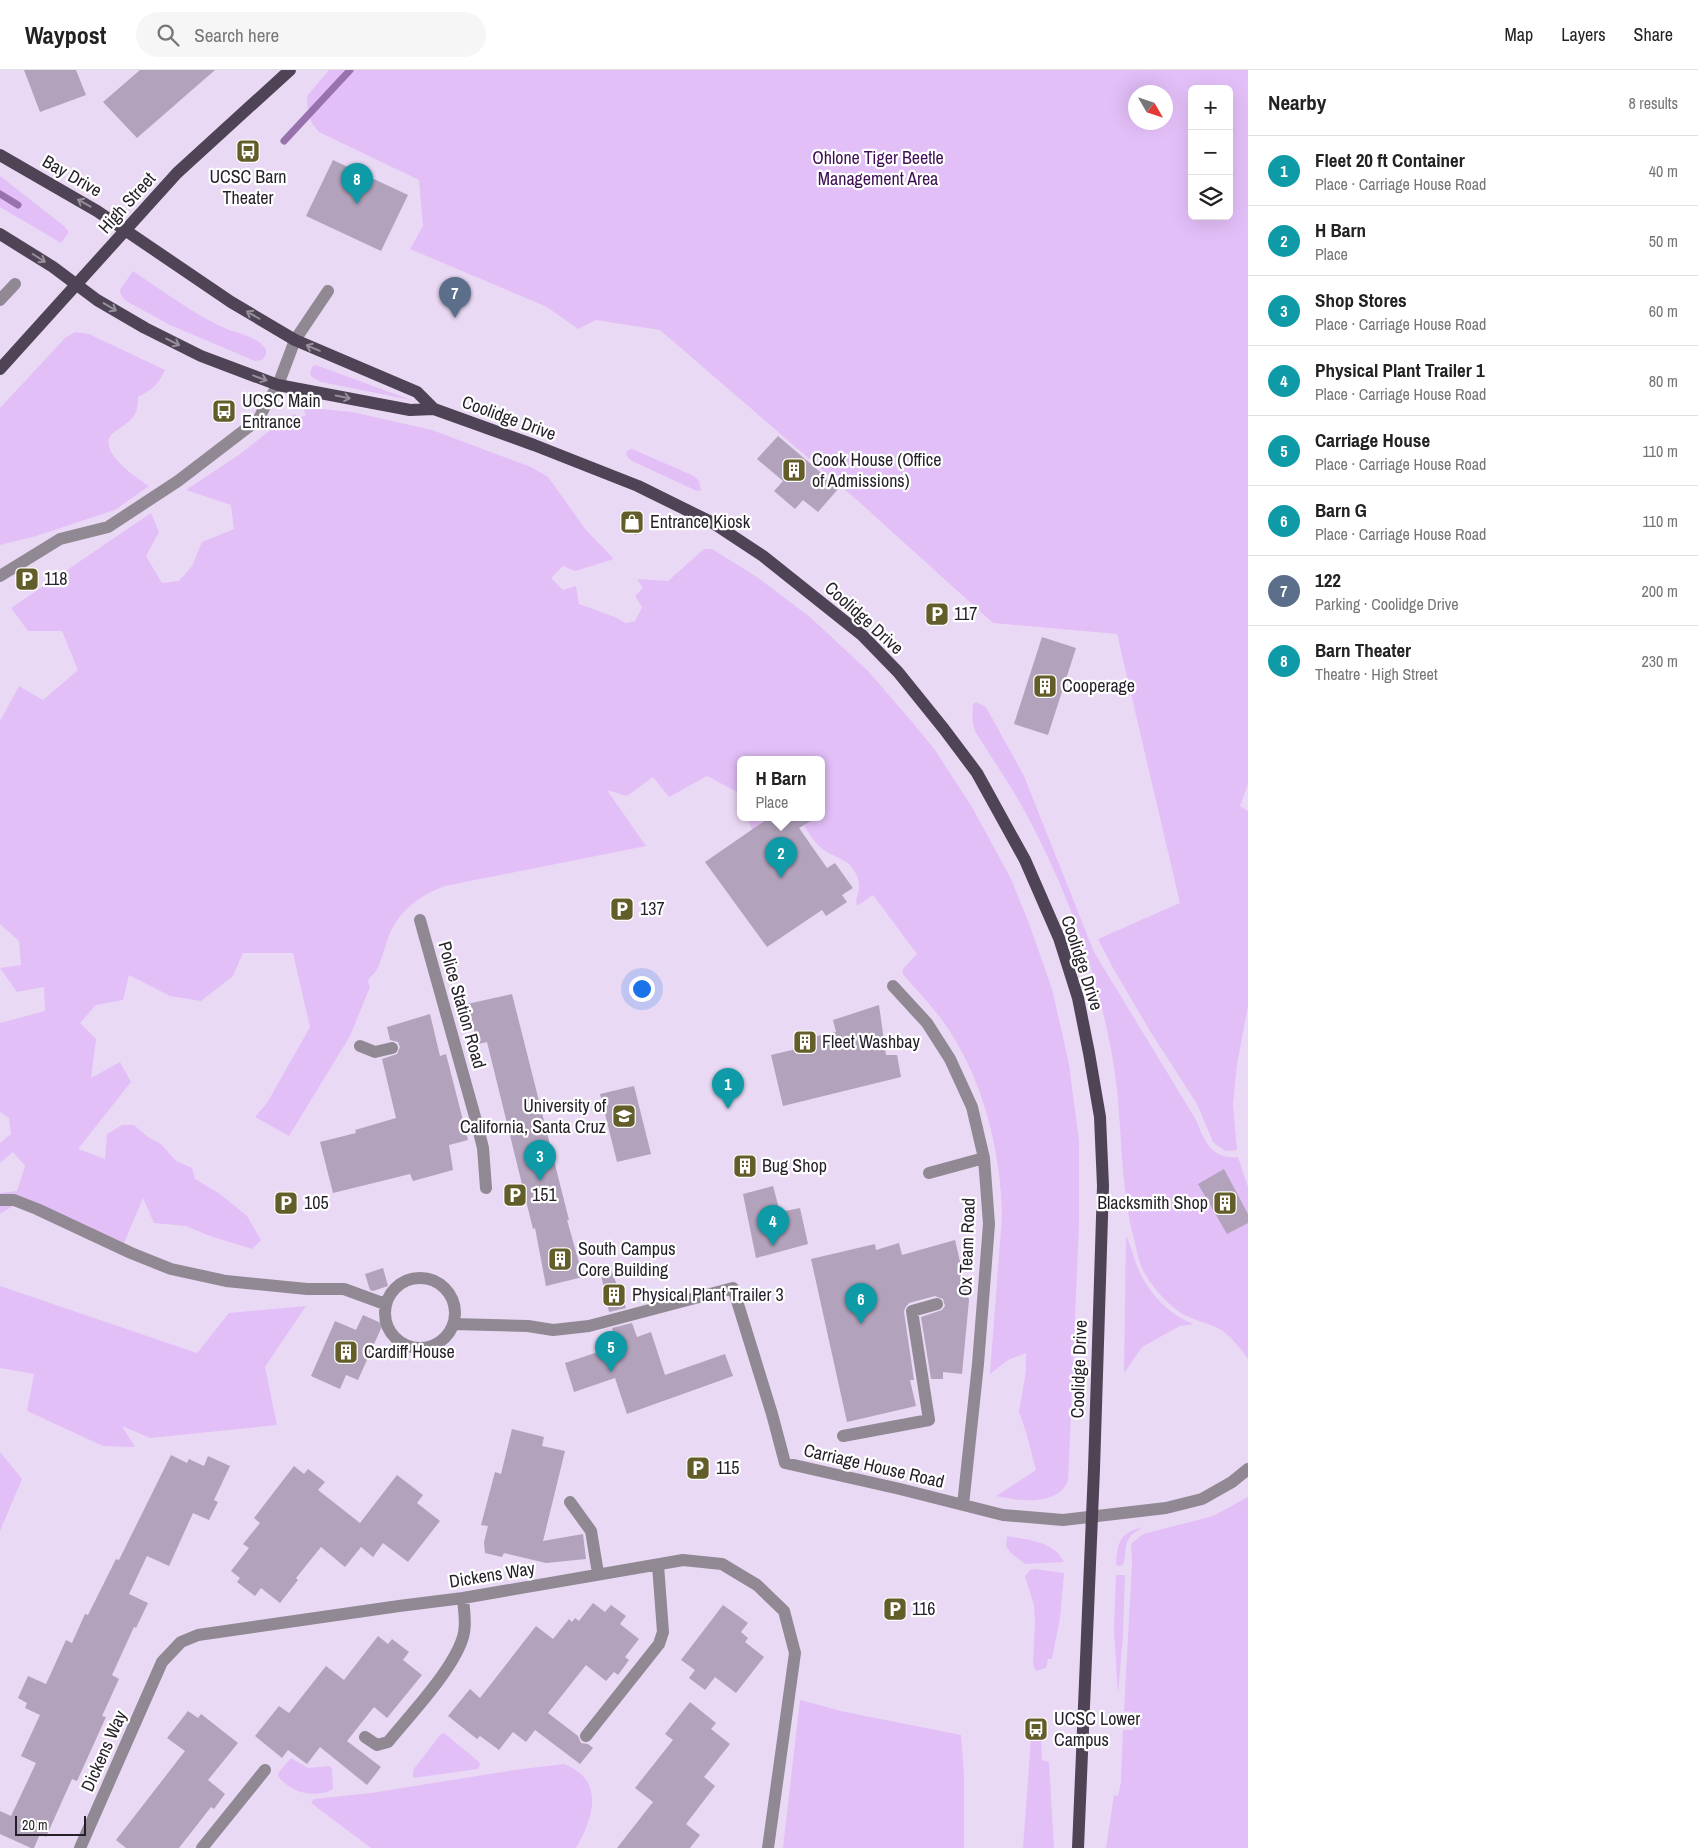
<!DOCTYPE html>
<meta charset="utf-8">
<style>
:root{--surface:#fff;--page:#f6f6f6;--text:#222;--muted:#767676;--line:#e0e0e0;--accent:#0f766e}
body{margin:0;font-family:"Archivo Narrow",sans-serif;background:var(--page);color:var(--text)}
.controls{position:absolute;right:15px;top:15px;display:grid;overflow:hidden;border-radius:8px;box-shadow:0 5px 20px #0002}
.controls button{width:45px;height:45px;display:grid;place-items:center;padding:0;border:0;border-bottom:1px solid var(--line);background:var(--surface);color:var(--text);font:25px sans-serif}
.compass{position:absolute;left:1128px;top:15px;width:45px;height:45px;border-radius:50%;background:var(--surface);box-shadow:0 5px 20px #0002;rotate:129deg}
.scale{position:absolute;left:15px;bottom:12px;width:71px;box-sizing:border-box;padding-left:5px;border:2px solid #251f29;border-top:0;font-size:14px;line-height:18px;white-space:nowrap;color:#251f29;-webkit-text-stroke:4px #fff;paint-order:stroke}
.you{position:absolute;left:641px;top:918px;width:18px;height:18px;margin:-12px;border:4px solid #fff;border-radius:50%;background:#1a73e8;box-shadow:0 0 0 8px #1a73e833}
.badge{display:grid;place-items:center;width:32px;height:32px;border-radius:50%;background:var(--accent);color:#fff;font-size:16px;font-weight:700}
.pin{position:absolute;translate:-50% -41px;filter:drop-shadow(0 1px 2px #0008)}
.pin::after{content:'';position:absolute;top:26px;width:18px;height:15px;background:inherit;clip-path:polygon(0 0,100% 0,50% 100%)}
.popup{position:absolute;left:737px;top:686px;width:88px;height:65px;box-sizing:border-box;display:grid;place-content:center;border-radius:8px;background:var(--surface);filter:drop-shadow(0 1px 4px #0005);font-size:16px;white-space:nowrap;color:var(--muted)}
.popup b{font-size:19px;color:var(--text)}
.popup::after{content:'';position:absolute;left:50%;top:100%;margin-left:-10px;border:10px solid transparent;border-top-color:var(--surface)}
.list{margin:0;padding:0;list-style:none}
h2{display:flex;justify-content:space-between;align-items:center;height:65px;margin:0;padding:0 20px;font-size:21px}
h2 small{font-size:16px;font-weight:400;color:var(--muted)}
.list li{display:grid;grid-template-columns:32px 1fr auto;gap:15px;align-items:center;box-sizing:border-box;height:70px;padding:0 20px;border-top:1px solid var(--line)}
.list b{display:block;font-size:19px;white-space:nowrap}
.list p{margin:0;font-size:16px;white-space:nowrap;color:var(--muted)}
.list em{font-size:16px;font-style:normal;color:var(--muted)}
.icon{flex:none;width:28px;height:28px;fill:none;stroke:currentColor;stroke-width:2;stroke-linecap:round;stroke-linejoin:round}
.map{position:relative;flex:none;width:1248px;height:1778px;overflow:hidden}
header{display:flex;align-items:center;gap:30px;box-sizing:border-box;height:70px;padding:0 25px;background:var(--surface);border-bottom:1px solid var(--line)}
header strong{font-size:24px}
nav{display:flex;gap:28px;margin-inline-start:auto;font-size:18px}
.search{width:350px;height:45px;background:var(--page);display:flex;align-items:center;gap:12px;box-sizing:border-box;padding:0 18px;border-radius:28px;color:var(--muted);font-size:19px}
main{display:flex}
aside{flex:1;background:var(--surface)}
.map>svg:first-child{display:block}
.green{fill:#e3bff8;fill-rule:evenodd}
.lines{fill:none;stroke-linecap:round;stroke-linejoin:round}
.stream{stroke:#9772ac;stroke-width:7}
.building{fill:#b2a2bb}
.minor{stroke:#908994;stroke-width:12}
.major{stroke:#4f4456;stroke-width:12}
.oneway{stroke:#958f9a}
.labels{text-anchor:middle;stroke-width:4.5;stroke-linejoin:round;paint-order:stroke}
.park-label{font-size:18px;fill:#3f0f55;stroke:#fff}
.street-label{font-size:18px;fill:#251f29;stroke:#fff}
.poi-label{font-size:18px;fill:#251f29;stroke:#fff;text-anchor:start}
</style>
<header>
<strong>Waypost</strong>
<div class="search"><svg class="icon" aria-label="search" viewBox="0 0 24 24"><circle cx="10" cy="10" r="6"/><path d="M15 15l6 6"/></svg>Search here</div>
<nav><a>Map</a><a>Layers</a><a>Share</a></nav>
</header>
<main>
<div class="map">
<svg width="1248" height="1778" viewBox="0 0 1248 1778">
<rect width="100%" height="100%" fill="#ead9f4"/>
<!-- green -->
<path class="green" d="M329,0H1248V714L1240,736L1248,741V936L1237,994L1233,1034L1237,1080L1225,1081L1213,1072L1197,1034L1150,961L1113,898L1098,869L1180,833L1117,564L993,553L858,431L660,260L596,250L578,259L547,237L410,179L423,156L419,110L319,62C308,51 308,40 307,26ZM1192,19H1229V146H1192ZM1136,22H1166V52H1136Z
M0,106L64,156L69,162L61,173L0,137Z
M133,201C163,221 196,246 229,260C241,264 260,268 266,280V285L262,290L255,291L170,255L126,231L121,225L120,220Z
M75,262L89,264L165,300C158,315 153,319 138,327C138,345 134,348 120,358C117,360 113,363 111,365C98,382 138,409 149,416L115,440L36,466L0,475V338L65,268Z
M316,295L411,330L321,312L312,307L310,304L312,297Z
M311,338L352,342L432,360L531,397L548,407L586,460L614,489L575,501L563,496L551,508L563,520L576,516L579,534L615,547L626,553L635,551L642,537L635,526L643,518L637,509L668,511L704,479H712L757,507L810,547L868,601L913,653L935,680L972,737L1011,809L1030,856L1052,919L1069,994L1079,1071V1155L1068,1411C1066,1414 1064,1419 1061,1421C1044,1435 1015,1430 996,1426L1036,1400L1026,1362L1019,1342L1026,1301V1283L1008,1290L990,1304L1002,1146C1001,1083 984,1013 949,960C936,940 918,922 903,904V899L917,884L873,825L857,836C854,826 863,821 857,806C849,787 833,788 821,778C814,772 809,763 804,756L806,754L800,747H821V689H741V728L739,723L707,706L669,727L653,707L627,726L607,720L646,776L445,816C421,825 401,839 390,863C385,875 383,887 377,899C375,904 370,906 368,911L370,917L350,966L289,1066L255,1047L267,1033L310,957L293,883H243L233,906L201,931L170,926L129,905L123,930L96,935L80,953L96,969L91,1008L120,992L131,1012L78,1079L105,1089L107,1064L122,1055H134L148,1067L161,1074L176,1091L192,1098L195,1109L220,1124L247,1146L261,1170L252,1179L210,1166L186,1156L154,1153L143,1128L124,1173L54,1143L26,1128L0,1144V1123L17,1121L25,1096L13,1082L0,1093V1073L11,1064L9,1048L0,1042V953L45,941L44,917L17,922L0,898L21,895L19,871L0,854V651L19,616L43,630L78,600L62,561H28L11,538L151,443L159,462L146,486L162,513L179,511L192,496L202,472L234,459L231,435L186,420L240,384L287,347L295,344L298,348L306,345L304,340Z
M632,379L694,406L699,411L701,420L697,421L632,391L628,388L626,383L628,380Z
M976,632L986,637L1024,706L1094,882L1196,1050C1205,1072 1211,1089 1238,1087L1248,1117V1289C1241,1279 1233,1269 1223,1261C1211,1253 1194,1251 1181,1243C1166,1233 1150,1215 1142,1198C1138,1189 1136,1178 1134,1169C1119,1113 1123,1054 1114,997C1099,904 1065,813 1019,731C1005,707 989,684 975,661C972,652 972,644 973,634Z
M747,747H770L752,760Z
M1126,1166C1131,1175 1133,1186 1137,1196C1148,1223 1167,1243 1193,1254L1180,1256L1142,1277L1124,1303Z
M0,1216L197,1283L229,1243L306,1236L265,1297L277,1355L150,1368L122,1356L135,1377L103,1376L27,1341L34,1304L0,1298Z
M0,1382L22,1409L0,1461Z
M1248,1427V1778H1106L1114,1725L1118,1726L1121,1712L1123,1660H1133L1135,1642L1124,1641L1132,1494L1131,1474L1143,1464L1213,1446Z
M1143,1457C1139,1461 1133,1462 1130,1467C1123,1475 1127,1486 1123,1495L1117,1496L1116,1493C1118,1471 1120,1463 1143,1457Z
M1007,1466C1027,1470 1054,1471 1064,1492L1025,1494L1011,1483L1006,1476Z
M1035,1499L1064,1503L1060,1548L1052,1589H1048L1046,1598L1036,1601L1033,1595L1035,1552L1034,1535L1025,1506L1030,1500Z
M1116,1505H1125L1123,1565L1118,1624L1114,1560Z
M800,1630L845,1642L961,1665L964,1705V1778H783Z
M444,1663L478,1691L480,1694L478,1699L413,1708V1700L441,1664Z
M1031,1667L1041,1669L1042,1690L1049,1692L1054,1778H1023Z
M291,1688L308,1698L330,1696L332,1699L333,1719C314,1729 291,1723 278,1706L279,1702Z
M564,1694C605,1710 594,1747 576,1778H371L311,1733L314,1729L371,1723L514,1700Z"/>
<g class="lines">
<!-- stream -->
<path class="stream" d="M284,71L350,0
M0,124L18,135"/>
</g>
<!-- building -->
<path class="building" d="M24,0H76L86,25L40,42Z
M140,0H215L137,68L103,32Z
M333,90L408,125L381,181L306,146Z
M778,366L839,418L818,442L803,430L795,439L774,421L783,411L757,389Z
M628,440L644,448L636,465L620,457Z
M1042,567L1076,578L1048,665L1014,654Z
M770,747H818L799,758L827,798L835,793L853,818L842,825L847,832L826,846L822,840L767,877L705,792Z
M512,924L569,1150H567L583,1207L546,1216L535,1158L533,1159L487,972L478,974L467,934Z
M879,935L886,985H897L901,1007L783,1036L771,985L800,978L798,970L836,962L833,950Z
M430,944L440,986L446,984L468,1070L449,1075L453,1100L413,1111L410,1104L333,1123L320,1072L356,1063L355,1060L396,1048L382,989L397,984L400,977L398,972L390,970L387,957Z
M634,1016L651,1084L617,1092L600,1024Z
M1224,1099L1248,1144V1153L1227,1164L1198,1114Z
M773,1116L780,1142L800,1138L808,1174L756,1188L743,1124Z
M955,1170L969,1230L962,1304L943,1302V1309H931L921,1247L942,1240L945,1236L943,1229L935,1226L909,1233L905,1238L904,1242L914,1310H910L916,1336L847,1352L811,1189L875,1174L876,1180L899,1173L902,1185Z
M610,1197L626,1238L609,1242L600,1200Z
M383,1198L388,1216L373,1221L370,1220L365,1204Z
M363,1245L383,1254L358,1310L346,1305L340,1319L311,1306L335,1251L356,1260Z
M632,1253L637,1267L651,1262L665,1305L725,1284L733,1306L627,1344L615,1308L574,1322L565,1293L613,1277L612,1271L615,1270L612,1258Z
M512,1359L544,1367L542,1376L565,1381L543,1471L583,1464L586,1489L546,1493L504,1483L502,1487L485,1483L484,1472L488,1456L481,1455L495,1402L501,1404Z
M171,1385L187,1393L189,1389L204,1396L208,1386L230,1396L214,1430L218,1432L209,1450L193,1443L169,1496L147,1486L129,1524L148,1533L136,1558L134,1557L112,1605L119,1609L102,1646L106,1647L77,1711L72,1709L46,1767L40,1764L34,1778H31L0,1764V1741L11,1746L36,1693L21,1686L40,1645L25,1638L27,1633L18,1628L28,1606L46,1614L66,1570L72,1573L85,1544L88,1545L116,1489L119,1490Z
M294,1396L304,1404L308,1399L325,1412L318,1420L360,1453L397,1405L423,1425L417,1433L440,1451L408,1492L383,1473L373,1487L361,1477L345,1497L321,1477L296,1508L298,1510L280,1533L261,1518L255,1526L237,1512L240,1508L231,1501L249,1478L243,1474L260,1453L254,1448Z
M593,1533L605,1542L611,1535L626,1546L620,1554L639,1569L625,1587L629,1590L618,1605L614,1602L606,1611L586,1595L548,1643L578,1666L581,1673L588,1674L593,1678L580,1694L535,1660L526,1672L513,1662L499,1680L480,1666L477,1669L448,1646L470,1619L480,1628L536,1556L553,1569L569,1549L572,1552L575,1548L579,1551Z
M723,1535L748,1553L741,1562L748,1568L745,1572L764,1587L736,1623L715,1607L705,1620L689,1608L695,1600L681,1590Z
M378,1566L388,1574L392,1569L409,1582L403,1590L422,1605L387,1648L374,1637L347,1671L381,1697L367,1715L320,1677L307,1694L288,1680L282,1688L255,1666L279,1636L289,1643L326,1596L344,1610Z
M690,1632L716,1653L711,1659L730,1674L704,1707L715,1716L686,1754L700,1765L690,1778H617L653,1732L635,1718L673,1670L665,1664Z
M188,1641L198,1648L201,1644L238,1673L208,1710L225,1724L214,1739L211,1737L179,1778H126L116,1770L185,1681L167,1668Z"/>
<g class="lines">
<!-- minor -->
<path class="minor" d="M0,230L15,214
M0,506L60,469L108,457L178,411L259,349L264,338L278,315L295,270L328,221
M420,850L477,1054L483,1078L486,1118
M893,916L927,953L950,989L972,1037L984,1088L989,1154L978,1294L963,1435
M360,976L375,982L392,978
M929,1103L984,1088
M0,1130H14L37,1139L131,1183L171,1199L226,1211L307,1219H344L385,1234
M385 1243a35 35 0 1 1 70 0a35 35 0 1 1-70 0Z
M453,1254L528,1256L553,1260L589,1256L733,1218L772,1344L785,1393L900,1419L1003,1445L1063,1450L1166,1438L1202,1429L1232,1412L1248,1399
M843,1366L929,1350L912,1241L937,1234
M570,1432L591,1461L598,1503
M586,1666L659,1574L663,1562L658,1495
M365,1667L377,1675L388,1672C410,1645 451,1602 462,1570C467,1557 464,1541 463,1528
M80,1778L162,1592L181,1572L198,1565L399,1536L463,1528L683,1490L722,1494L757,1515L784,1541L795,1583L768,1778
M202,1778L265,1700"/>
<!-- major -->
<path class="major" d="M0,85L97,141L231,232L295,270L417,322L434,339L534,375L638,416L713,453L763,486L862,565L898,602L944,659L977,703L1025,790L1059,868L1078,928L1089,983L1100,1047L1103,1116L1094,1399L1078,1778
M0,164L53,197L97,230L145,258L201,286L278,315L410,340L434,339
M0,299L177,103L290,0"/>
</g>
<!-- one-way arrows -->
<defs><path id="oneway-shaft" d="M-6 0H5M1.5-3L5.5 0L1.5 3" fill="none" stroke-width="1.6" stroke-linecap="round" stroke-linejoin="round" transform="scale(1.25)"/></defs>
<g class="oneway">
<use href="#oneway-shaft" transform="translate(84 133) rotate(-151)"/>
<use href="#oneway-shaft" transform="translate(39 188) rotate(32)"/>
<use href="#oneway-shaft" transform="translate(110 237) rotate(31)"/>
<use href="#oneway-shaft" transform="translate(253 245) rotate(-150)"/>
<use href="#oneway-shaft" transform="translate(173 272) rotate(27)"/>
<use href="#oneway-shaft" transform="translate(313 278) rotate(-157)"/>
<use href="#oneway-shaft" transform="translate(260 308) rotate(20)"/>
<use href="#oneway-shaft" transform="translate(343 327) rotate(11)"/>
</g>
<!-- icons -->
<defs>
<g id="bus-square" transform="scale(1.25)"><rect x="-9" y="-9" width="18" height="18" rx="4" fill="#635d29" stroke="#fff"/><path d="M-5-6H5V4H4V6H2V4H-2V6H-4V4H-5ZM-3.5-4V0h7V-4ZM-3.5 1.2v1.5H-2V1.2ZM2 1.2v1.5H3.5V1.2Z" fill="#fff"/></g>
<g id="building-square" transform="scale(1.25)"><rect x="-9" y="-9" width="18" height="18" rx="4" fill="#635d29" stroke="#fff"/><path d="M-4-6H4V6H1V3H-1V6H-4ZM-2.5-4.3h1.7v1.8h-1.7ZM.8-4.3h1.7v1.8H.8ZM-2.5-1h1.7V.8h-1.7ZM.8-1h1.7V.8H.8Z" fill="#fff"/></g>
<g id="shop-square" transform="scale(1.25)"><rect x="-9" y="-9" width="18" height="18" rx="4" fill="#635d29" stroke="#fff"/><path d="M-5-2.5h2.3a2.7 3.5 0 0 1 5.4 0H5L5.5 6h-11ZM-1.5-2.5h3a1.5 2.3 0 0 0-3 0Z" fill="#fff"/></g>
<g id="parking-square" transform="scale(1.25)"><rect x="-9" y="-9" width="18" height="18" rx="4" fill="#635d29" stroke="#fff"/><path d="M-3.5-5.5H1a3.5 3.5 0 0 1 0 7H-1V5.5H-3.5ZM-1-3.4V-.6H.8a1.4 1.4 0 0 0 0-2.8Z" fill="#fff"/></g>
<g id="university-square" transform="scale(1.25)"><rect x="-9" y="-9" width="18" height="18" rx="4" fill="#635d29" stroke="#fff"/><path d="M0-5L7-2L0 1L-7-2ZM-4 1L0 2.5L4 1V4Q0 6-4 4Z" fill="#fff"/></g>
</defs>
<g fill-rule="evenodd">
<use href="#bus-square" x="248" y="81"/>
<use href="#bus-square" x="224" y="341"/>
<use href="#building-square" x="794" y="400"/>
<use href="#shop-square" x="632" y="452"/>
<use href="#parking-square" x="27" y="509"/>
<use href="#parking-square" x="937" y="544"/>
<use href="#building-square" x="1045" y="616"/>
<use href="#parking-square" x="622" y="839"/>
<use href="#building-square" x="805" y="972"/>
<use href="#university-square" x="624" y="1046"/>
<use href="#building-square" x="745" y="1096"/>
<use href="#parking-square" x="515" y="1125"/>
<use href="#parking-square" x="286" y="1133"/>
<use href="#building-square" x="1225" y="1133"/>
<use href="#building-square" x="560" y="1189"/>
<use href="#building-square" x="614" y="1225"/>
<use href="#building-square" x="346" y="1282"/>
<use href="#parking-square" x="698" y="1398"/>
<use href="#parking-square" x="895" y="1539"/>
<use href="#bus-square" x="1036" y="1659"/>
</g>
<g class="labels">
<!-- park labels -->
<g class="park-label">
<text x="878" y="94">Ohlone Tiger Beetle<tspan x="878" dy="21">Management Area</tspan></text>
</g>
<!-- street labels -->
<g class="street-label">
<text transform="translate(72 106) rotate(30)" y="6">Bay Drive</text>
<text transform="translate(127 133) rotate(-48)" y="6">High Street</text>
<text transform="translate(509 348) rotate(20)" y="6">Coolidge Drive</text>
<text transform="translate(864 548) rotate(42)" y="6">Coolidge Drive</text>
<text transform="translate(1082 893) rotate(72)" y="6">Coolidge Drive</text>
<text transform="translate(462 935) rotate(74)" y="6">Police Station Road</text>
<text transform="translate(967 1177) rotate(-88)" y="6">Ox Team Road</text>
<text transform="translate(1079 1299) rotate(-88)" y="6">Coolidge Drive</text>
<text transform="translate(874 1396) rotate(13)" y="6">Carriage House Road</text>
<text transform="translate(492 1505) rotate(-9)" y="6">Dickens Way</text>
<text transform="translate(104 1681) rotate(-66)" y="6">Dickens Way</text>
</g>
<!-- poi labels -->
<g class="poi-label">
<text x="248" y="113" text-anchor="middle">UCSC Barn<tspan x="248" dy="21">Theater</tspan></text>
<text x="242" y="337">UCSC Main<tspan x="242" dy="21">Entrance</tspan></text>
<text x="812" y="396">Cook House (Office<tspan x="812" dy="21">of Admissions)</tspan></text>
<text x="650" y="458">Entrance Kiosk</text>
<text x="44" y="515">118</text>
<text x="954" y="550">117</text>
<text x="1062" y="622">Cooperage</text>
<text x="640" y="845">137</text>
<text x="822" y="978">Fleet Washbay</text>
<text x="606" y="1042" text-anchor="end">University of<tspan x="606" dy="21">California, Santa Cruz</tspan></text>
<text x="762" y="1102">Bug Shop</text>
<text x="532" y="1131">151</text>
<text x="304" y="1139">105</text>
<text x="1208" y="1139" text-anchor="end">Blacksmith Shop</text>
<text x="578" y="1185">South Campus<tspan x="578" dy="21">Core Building</tspan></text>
<text x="632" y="1231">Physical Plant Trailer 3</text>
<text x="364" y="1288">Cardiff House</text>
<text x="716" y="1404">115</text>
<text x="912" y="1545">116</text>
<text x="1054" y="1655">UCSC Lower<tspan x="1054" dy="21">Campus</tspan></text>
</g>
</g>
</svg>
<div class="controls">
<button>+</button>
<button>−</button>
<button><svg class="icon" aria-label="layers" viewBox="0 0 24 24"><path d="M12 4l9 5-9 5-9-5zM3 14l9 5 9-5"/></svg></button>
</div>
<svg class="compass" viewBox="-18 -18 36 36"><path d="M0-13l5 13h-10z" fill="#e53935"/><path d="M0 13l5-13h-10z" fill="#767676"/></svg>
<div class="scale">20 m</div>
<div class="you"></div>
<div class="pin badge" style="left:728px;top:1039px;background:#0f9aa8">1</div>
<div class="pin badge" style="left:781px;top:808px;background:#0f9aa8">2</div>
<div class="popup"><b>H Barn</b>Place</div>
<div class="pin badge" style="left:540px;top:1111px;background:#0f9aa8">3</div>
<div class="pin badge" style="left:773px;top:1176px;background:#0f9aa8">4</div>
<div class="pin badge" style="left:611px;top:1302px;background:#0f9aa8">5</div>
<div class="pin badge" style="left:861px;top:1254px;background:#0f9aa8">6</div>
<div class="pin badge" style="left:455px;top:248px;background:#5c6f8a">7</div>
<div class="pin badge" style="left:357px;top:134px;background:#0f9aa8">8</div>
</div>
<aside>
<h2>Nearby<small>8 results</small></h2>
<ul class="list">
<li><span class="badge" style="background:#0f9aa8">1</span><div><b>Fleet 20 ft Container</b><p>Place · Carriage House Road</p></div><em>40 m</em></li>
<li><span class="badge" style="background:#0f9aa8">2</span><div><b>H Barn</b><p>Place</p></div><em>50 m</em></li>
<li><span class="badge" style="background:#0f9aa8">3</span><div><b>Shop Stores</b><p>Place · Carriage House Road</p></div><em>60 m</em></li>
<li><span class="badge" style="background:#0f9aa8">4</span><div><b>Physical Plant Trailer 1</b><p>Place · Carriage House Road</p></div><em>80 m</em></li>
<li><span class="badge" style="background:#0f9aa8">5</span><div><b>Carriage House</b><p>Place · Carriage House Road</p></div><em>110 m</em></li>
<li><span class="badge" style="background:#0f9aa8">6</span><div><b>Barn G</b><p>Place · Carriage House Road</p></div><em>110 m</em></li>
<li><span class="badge" style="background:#5c6f8a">7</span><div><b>122</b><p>Parking · Coolidge Drive</p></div><em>200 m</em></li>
<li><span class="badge" style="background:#0f9aa8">8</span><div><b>Barn Theater</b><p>Theatre · High Street</p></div><em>230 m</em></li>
</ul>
</aside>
</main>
